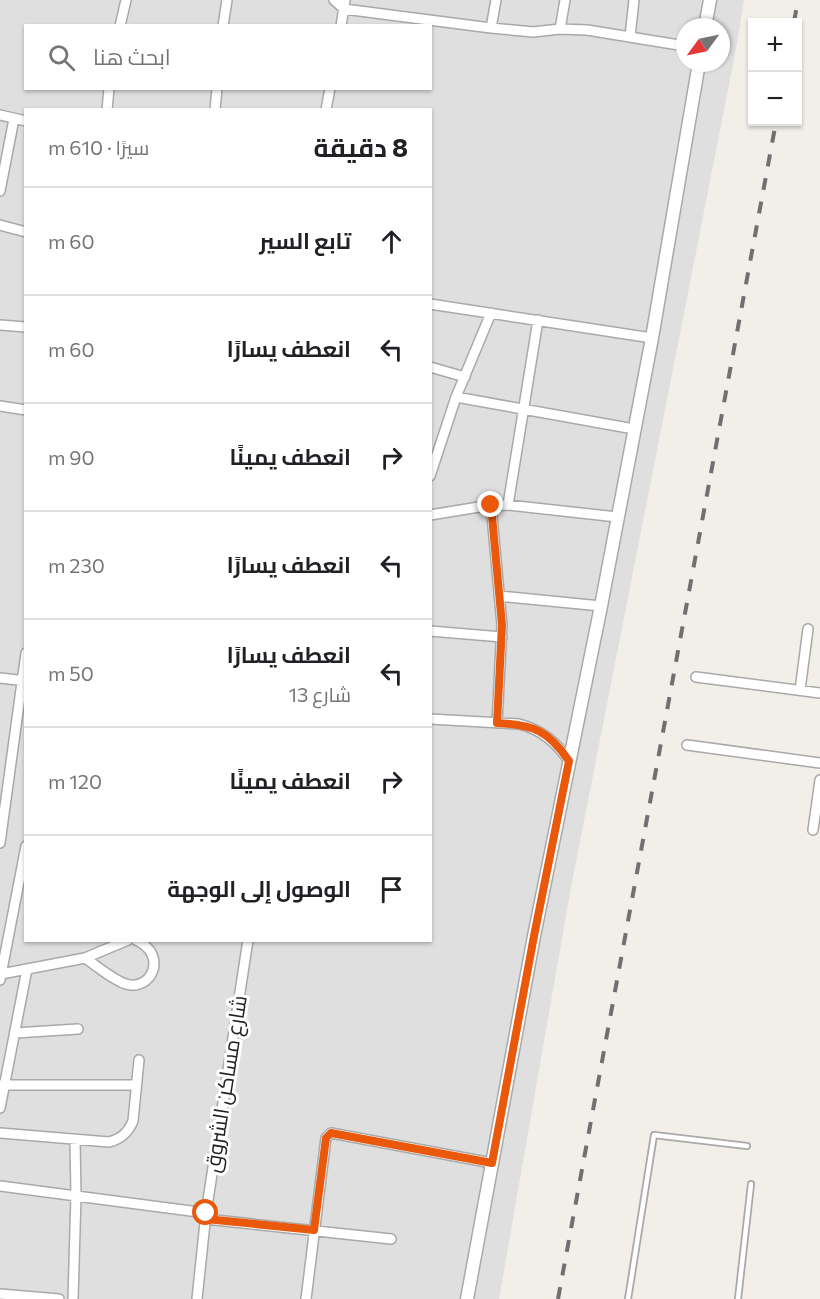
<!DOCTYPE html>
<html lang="ar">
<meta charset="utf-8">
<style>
:root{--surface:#fff;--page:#f2f2f2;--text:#202124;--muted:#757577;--line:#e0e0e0}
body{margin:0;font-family:Commissioner,Cairo,sans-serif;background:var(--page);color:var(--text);direction:rtl}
.controls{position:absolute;right:18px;top:18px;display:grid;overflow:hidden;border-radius:0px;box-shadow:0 2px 4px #0004}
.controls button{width:54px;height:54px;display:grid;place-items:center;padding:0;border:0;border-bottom:2px solid var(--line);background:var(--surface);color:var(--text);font:30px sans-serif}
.compass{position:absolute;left:676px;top:18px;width:54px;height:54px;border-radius:50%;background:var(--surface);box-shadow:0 2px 4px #0004;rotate:237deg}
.stop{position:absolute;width:18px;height:18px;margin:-14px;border:4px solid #ea580c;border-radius:50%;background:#fff}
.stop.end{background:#ea580c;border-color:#fff;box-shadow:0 2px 6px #0008}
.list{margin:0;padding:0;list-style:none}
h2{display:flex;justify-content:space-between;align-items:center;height:78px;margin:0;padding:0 24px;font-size:26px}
h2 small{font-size:20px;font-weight:400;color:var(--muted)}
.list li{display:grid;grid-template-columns:39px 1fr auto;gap:18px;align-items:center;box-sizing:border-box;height:108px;padding:0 24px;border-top:2px solid var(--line)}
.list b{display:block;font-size:22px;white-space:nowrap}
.list p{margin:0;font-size:20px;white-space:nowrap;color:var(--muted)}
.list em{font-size:20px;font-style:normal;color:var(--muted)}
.icon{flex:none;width:33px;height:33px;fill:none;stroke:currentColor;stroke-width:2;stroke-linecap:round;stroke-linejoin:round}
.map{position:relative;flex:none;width:820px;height:1299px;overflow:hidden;direction:ltr}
.search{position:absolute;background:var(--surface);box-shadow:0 2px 4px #0004;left:24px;top:24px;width:408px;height:66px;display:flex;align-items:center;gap:15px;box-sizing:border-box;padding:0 21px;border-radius:0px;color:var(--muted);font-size:22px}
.panel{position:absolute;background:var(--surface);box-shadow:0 2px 4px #0004;left:24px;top:108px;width:408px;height:834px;border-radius:0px;direction:rtl}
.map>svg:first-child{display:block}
.residential{fill:#e0dfdf;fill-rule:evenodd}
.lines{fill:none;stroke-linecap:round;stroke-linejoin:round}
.service-casing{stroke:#a9a9a9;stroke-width:8}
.minor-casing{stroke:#a9a9a9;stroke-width:12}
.tertiary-casing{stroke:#a9a9a9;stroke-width:15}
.service{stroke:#fff;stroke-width:4.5}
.minor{stroke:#fff;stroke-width:9}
.tertiary{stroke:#fff;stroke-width:12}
.rail{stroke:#707070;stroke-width:4;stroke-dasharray:12 12;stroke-linecap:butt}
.route{stroke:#ea580c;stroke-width:8}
.labels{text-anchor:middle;stroke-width:6;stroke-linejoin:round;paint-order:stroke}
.street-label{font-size:21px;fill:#222;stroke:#fff}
</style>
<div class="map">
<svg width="820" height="1299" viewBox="0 0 820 1299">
<rect width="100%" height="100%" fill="#f2efe9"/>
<!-- residential -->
<path class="residential" d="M0,0H744L737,44L571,887L499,1299H0ZM26,26H430V88H26ZM685,27H721V63H685ZM26,110H430V940H26Z"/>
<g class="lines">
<!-- service casing -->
<g class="service-casing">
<path id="service" d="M628,1299L654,1135L747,1146
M738,1299L751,1184"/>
</g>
<!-- minor casing -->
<g class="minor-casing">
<path id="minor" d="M334,0L344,9L491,28L533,32L560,29L587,30L685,46
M120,26L126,0
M223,26L227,0
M341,26L345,0
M491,28L496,0
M560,29L565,0
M630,37L634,0
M107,110L109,88
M215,110L217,88
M326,110L330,88
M0,115L26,121
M0,191L14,119
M0,225L26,232
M430,304L652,338
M0,325L26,327
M430,367L465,377
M456,397L634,429
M0,406L26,410
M430,476L456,397L491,313
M491,505L502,625L497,723
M508,505L538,320
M430,515L479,507L508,505L617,517
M499,596L601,606
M430,631L502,637
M696,677L820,693
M0,678L26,681
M800,690L808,629
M430,719L519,724C542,730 556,742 569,761
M687,745L820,763
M813,830L820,780
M0,843L26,653
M128,940L85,958C97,966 113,980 126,984C151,992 169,955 136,940
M1,974L85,958
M0,980L26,846
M15,1033L78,1029
M1,1085H136
M0,1108L27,969
M0,1133L109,1142C121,1139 128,1133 133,1121L139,1060
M0,1186L206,1213
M206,1219L391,1239
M0,1294L59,1299
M73,1299L76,1195L75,1140
M197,1299L206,1213L248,940
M306,1299L326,1138L331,1133L492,1163"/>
</g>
<!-- tertiary casing -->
<g class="tertiary-casing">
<path id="tertiary" d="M705,27L710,0
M467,1299L534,936L601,606L652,338L699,63"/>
</g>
<!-- service -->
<use href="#service" class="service"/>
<!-- minor -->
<use href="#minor" class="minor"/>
<!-- tertiary -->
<use href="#tertiary" class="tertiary"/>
<!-- rail -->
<path class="rail" d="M794,22L798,0
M558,1299L776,122"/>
</g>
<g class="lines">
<!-- route -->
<path class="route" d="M206,1213V1219L314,1230L326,1138L331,1133L492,1163L534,936L569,761C548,730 534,725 497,723L502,625L491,505"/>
</g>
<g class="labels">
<!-- street labels -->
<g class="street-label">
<text transform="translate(226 1084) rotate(-81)" y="7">شارع مساكن الشروق</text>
</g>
</g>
</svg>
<div class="controls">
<button>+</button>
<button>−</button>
</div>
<svg class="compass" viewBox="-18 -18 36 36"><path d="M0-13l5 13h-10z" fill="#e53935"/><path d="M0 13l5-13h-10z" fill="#757577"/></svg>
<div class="stop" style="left:206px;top:1213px"></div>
<div class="stop end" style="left:491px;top:505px"></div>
<div class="search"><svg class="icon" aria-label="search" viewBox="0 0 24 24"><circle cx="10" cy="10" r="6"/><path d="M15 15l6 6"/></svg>ابحث هنا</div>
<section class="panel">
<h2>8 دقيقة<small>سيرًا · 610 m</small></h2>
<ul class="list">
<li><svg class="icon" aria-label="ahead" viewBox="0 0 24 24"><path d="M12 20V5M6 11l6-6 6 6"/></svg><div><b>تابع السير</b></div><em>60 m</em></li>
<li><svg class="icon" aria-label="left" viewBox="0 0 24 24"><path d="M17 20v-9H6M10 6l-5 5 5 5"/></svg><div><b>انعطف يسارًا</b></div><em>60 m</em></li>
<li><svg class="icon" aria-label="right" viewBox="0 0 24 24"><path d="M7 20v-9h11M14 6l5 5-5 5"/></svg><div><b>انعطف يمينًا</b></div><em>90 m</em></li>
<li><svg class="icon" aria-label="left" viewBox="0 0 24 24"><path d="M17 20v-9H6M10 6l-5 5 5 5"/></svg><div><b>انعطف يسارًا</b></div><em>230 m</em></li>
<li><svg class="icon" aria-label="left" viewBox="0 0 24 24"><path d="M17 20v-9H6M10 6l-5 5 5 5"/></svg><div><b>انعطف يسارًا</b><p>شارع 13</p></div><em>50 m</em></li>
<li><svg class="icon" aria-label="right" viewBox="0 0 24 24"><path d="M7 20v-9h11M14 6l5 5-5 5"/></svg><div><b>انعطف يمينًا</b></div><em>120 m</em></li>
<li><svg class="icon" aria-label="arrive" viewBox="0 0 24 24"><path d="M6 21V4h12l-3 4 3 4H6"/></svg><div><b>الوصول إلى الوجهة</b></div></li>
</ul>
</section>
</div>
